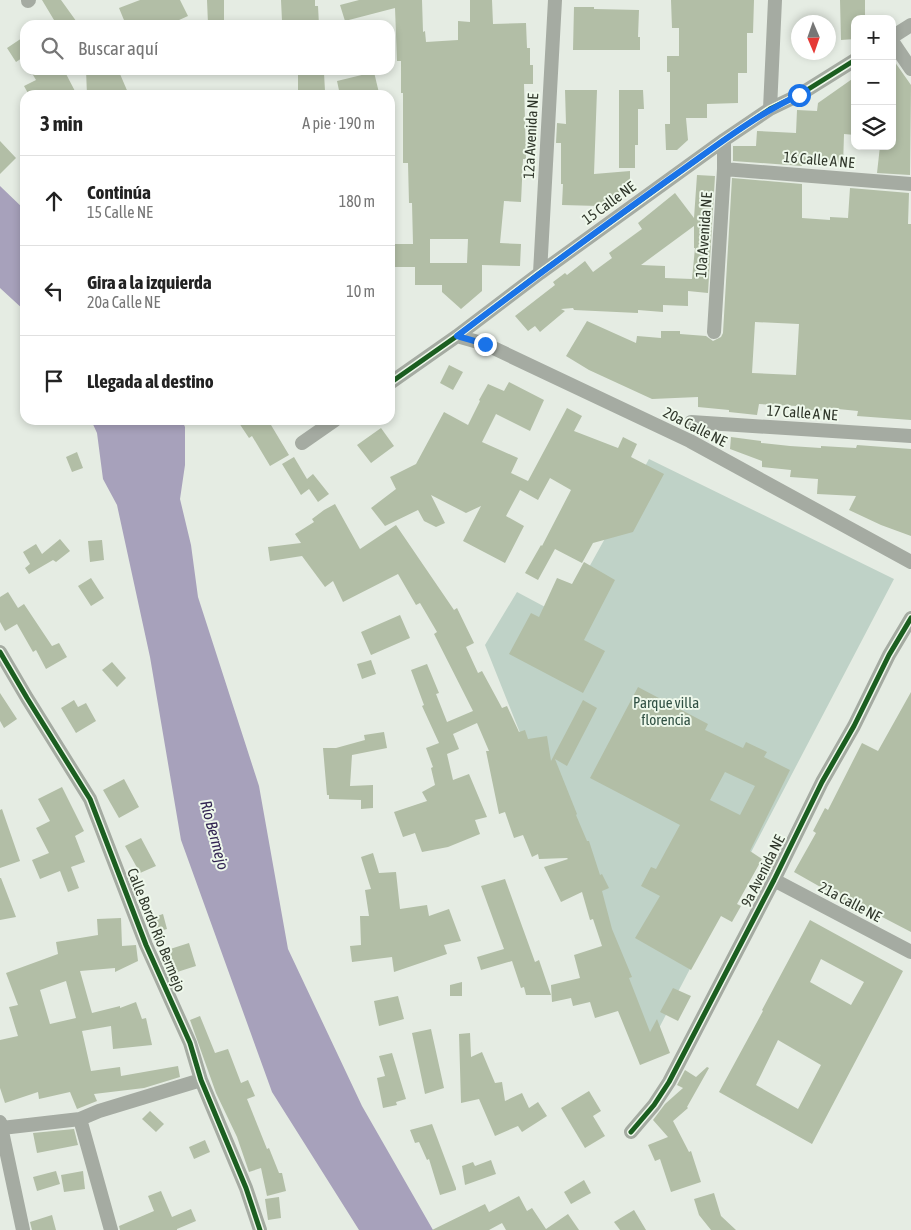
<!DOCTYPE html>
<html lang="es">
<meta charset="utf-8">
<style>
:root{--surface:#fff;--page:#f2f2f2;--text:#222;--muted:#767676;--line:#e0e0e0}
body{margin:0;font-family:"Asap Condensed",sans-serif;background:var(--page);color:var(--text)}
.controls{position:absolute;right:15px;top:15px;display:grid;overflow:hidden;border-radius:10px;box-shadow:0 2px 8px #0003}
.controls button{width:45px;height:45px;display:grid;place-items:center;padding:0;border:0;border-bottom:1px solid var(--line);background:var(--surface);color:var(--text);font:25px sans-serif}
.compass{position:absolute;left:791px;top:15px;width:45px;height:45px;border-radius:50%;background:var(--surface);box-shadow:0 2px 8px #0003;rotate:178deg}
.stop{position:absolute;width:15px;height:15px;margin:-11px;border:4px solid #1a73e8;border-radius:50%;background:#fff}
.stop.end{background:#1a73e8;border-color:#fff;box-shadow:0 1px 5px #0008}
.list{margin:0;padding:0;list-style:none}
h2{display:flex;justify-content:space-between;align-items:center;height:65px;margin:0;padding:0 20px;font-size:21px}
h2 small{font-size:16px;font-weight:400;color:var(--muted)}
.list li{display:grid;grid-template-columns:32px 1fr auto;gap:15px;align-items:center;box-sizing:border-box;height:90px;padding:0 20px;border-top:1px solid var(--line)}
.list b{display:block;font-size:19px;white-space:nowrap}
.list p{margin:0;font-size:16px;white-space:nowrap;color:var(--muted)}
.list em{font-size:16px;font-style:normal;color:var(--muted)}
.icon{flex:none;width:28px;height:28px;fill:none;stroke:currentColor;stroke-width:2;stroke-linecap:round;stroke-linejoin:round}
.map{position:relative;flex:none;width:911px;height:1230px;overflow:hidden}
.search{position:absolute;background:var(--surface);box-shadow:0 2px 8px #0003;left:20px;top:20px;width:375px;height:55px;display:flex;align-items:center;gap:12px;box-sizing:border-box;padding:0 18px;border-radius:15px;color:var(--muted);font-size:19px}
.panel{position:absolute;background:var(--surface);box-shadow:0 2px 8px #0003;left:20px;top:90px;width:375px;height:335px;border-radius:15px}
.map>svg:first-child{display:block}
.green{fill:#bfd2c7}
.water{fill:#a7a1bb}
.building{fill:#b2bea6;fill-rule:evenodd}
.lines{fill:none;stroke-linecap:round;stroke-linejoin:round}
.street{stroke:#a5aba2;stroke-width:14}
.cycleway-casing{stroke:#eef8eb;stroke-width:8}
.cycleway{stroke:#1b5e20;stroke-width:5}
.route{stroke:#1a73e8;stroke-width:6}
.labels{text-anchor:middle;stroke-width:4;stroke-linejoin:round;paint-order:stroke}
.street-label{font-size:15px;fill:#2f362a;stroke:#eef8eb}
.park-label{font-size:15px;fill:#315144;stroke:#eef8eb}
.water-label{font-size:16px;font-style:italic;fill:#322452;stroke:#eef8eb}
</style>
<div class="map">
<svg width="911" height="1230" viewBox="0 0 911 1230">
<rect width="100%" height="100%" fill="#e5ece3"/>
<!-- green -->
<path class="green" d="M649,459L894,579L647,1051L485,645L517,592L562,616Z"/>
<!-- water -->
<path class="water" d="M0,186L25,210V311L0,288Z
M91,420H182L185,427V465L180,499L191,545L198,597L259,786L288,949L362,1106L433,1230H359L272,1092L181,840L150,657L117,505L103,479L97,433Z"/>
<!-- building -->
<path class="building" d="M42,0H61L79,25H57Z
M140,0H180L188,16L168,25H126L119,8Z
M207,0H224V23L208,24Z
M281,0H315V6H318L319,25H287L286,21H282Z
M359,0H422L423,32L425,31L426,42L458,40V21L470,22V0H492L493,24L526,23L527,48H530V65H533V84H524L526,159H523L521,202L504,201L500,243L521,244L520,266L482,265V291L461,309L442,292V285H415V267H390V244H413L412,203H409L408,163H403V93H401V61H397L395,8L345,21L340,5ZM430,239H468L467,263H430Z
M671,0H754L753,33H747V73H738V103L707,104V118H686L688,140L677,150H666L665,124H670V72H667V56H679V28H672Z
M840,0H865V19H855V39L841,40Z
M574,7H594V9L639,10L638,37H640V50H573Z
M25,36V56L16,62L7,48Z
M892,58L911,85L910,175L877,173L880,146H892Z
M30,70H64L77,95H29L24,86L36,80Z
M86,70H109V75L120,74L129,95H87Z
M374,72L379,93L371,95H340L337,81Z
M324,73L325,91L298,92V74Z
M855,77V135L844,134L843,166L802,165V166L733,161V146H756L757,131L796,133L797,110L817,111L818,103Z
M565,90H597L594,174L630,171V185L599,206L562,205L563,184H561V143H556L557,123L566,124Z
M619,90H643L644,109H638V145H635V168H619Z
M0,141L16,158L0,174Z
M697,175L715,176L708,293L688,291V306L663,305V312L638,310V313L574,310L573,308L561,309L565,311L540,332L535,326L528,331L515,316L555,285L553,282L565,273L567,275L585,261L593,272L612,258L609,253L642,229L638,223L675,193L694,218ZM694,226V248H695L692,279L665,278V266L641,265Z
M732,178L802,184V218L830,220V217L848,218L850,188L909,193L908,224H911V420L857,416L858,411L828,408L827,411L796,409V406L759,404L757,415L729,412V410L698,407V397L652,399L589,370L566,356L587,321L636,343L637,336L661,338V331H680V334L706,336L713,341L721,337L723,333ZM755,322L799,324L796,375L752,373Z
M449,365L463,372L453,390L440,383Z
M509,382L544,400L530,431L496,414L482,442L518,458L511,473L528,481L567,408L582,416L574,431L618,448L623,437L637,444L631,457L664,474L633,532L593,543L582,563L555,549L538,580L525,573L541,545L542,546L571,490L550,478L538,500L520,490L506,516L524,526L505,563L463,541L481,506L466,513L431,495L445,523L436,527L424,521L418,510L385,526L371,508L396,489L390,477L416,464L444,412L468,425L480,401L479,400L488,384L504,391Z
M237,420H268L289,455L270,466L252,436L249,438Z
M381,428L394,446L371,463L357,445Z
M731,437L761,441V443L790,446L821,448V446L856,448L857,445L911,449V536L881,525L849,510L856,496L817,494L818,479L790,477L791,470L762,467V461L730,449Z
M77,452L83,468L72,472L66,457Z
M294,457L307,479L313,474L329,494L318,502L309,489L301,495L282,464Z
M335,504L360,549L396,525L454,610L457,608L474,643L466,647L478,673L482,671L502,708L507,706L519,732L525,730L528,739L547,736L551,761L583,700L597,708L567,766L555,759L577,814L576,815L587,841H589L600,875L602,874L609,888L602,891L612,929L632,977L629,978L650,1032L657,1019L670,1053L640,1065L618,1011L595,1018L590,1002L573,1006L571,998L552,1002L551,985L580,978L574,955L602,946L593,919L590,920L582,892L561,902L544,867L568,859L567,858L539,859L538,854L532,857L523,835L514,838L505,812L499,814L486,751H489L477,723L453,734L459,749L447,754L453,780L469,774L487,817L475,820L480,834L448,847L422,852L415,833L403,837L394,812L427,801L422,792L435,785L431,768L433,767L426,748L439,743L422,706L424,705L411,670L427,664L439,693L436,694L447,722L473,711L434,634L437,632L420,603L416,605L398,574L343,602L333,581L325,587L302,556L270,561L268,547L301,543L295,534L314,522L312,519L324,510Z
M60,539L70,551L56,562L53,560L29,574L25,568L30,564L23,552L36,544L42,554Z
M102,540L104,560L90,562L88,541Z
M584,562L615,580L584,640L605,651L583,693L509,654L531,613L539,617L557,578L572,584Z
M91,578L104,598L91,606L78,586Z
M8,592L18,608L24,604L52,646L59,643L67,657L46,669L36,650L33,652L17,624L5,631L0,622V597Z
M400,615L410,638L371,655L361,632Z
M371,660L376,674L362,679L357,664Z
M112,662L126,678L117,687L102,670Z
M638,687L708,724L705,730L743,748L746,742L767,752L764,757L790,770L750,851L762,859L737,904L741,906L732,922L721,916L691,970L635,938L660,896L641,886L651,867L656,869L680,825L590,778ZM725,772L755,786L740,815L710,800Z
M911,692V932L863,907L861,910L794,872L816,833L813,831L825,808L828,810L862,743L878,751Z
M0,693L17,719L4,728L0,721Z
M74,700L78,707L86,703L96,721L76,733L61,708Z
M384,732L387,748L352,755L350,786L373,785V808L361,809V800L329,799V795H327L323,748H336L365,740L364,735Z
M124,779L139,807L119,818L103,790Z
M62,787L84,831L75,836L85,862L71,867L79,888L68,892L60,871L40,879L32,860L49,853L36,828L50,821L38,799Z
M2,809L20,861L0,868V810Z
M141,838L156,866L140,873L125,846Z
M373,853L379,873L396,872L400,909L427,905L429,916L449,909L461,941L444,945L447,954L394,972L392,957L352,962L350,946L361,945L360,916H369L365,890L371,889L361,857Z
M0,878H1L16,917L0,920Z
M505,879L535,962L539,960L551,995H526L524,987L521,988L512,961L481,970L477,957L504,949L481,886Z
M163,914L167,929L152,933L148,919Z
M121,918L122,946L136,945L138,961L115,972V968L80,971L92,1013L120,1006V1008L136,1002L142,1019L146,1018L152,1045L113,1049L111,1026L82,1031L91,1071L120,1067L121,1076L178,1066L180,1077L144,1088L94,1094L97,1101L77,1109L70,1092L39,1099L38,1092L5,1103L0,1088V1040L18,1036L9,1007L18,1005L6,973L58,954L56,942L98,935L97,919ZM66,981L76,1018L50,1024L40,990Z
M810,920L903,971L812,1144L719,1092L763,1011L762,1010ZM821,959L864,982L851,1005L810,982ZM778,1040L821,1065L798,1109L756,1085Z
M189,943L196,966L174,973L167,950Z
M462,982V996H450V985Z
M673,988L691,996L678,1021L660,1012Z
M398,996L404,1019L379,1026L374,1001Z
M200,1016L215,1053L228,1049L241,1083L248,1080L255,1096L247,1099L267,1149L269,1148L279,1173H282L286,1191L267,1196L261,1168L249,1172L237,1137L216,1093L190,1020Z
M431,1029L444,1088L425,1094L412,1033Z
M470,1033L471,1057L482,1052L495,1083L502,1082L505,1101L522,1093L529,1108L538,1102L547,1116L522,1132L518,1126L495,1136L479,1099L461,1103L459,1034Z
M392,1053L406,1099L396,1102L397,1105L383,1108L377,1078L385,1076L379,1056Z
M707,1067L709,1068L687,1107L688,1108L673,1121L689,1152L691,1151L701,1182L671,1192L660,1159L655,1161L648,1145L668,1137L653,1120L665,1104L683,1088L677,1085L685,1070L696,1077Z
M589,1091L601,1111L593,1116L605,1136L585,1148L561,1108Z
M150,1111L164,1124L156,1132L142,1119Z
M432,1124L456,1188V1190L440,1195L429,1159L427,1160L419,1142L415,1143L410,1130Z
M74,1129L78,1145L37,1153L33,1133Z
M205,1140L210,1152L194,1159L189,1147Z
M491,1160L496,1174L465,1185L462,1166L473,1162L475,1166Z
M56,1171L60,1184L37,1191L33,1177Z
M83,1171L85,1189L64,1192L61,1175Z
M584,1180L591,1193L571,1204L564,1192Z
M161,1191L172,1217L191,1209L196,1221L177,1229V1230H120L119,1226L154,1211L148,1196Z
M714,1193L721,1216L736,1230H711L699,1215L694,1199Z
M519,1196L527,1211L532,1208L546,1229L568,1214L579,1230H506L502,1223L489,1230H432L485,1204L489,1212Z
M279,1197L281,1218L268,1220L265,1199Z
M634,1210L646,1230H620L614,1222Z
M52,1215L56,1230H32L30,1222Z"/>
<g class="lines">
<!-- street -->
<path class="street" d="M28,1L29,0
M892,37L911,25
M892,41L911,69
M770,109L775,0
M724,169L911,184
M540,273L555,0
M714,332L724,169V140
M457,336L485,344L690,441L911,562
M390,383L457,336L540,273L724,140L770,109L799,95L855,60
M691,422L911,436
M302,443L335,420
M0,652L27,698L90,799L146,945L190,1043L201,1080L246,1188L260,1230
M774,880L911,952
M80,1119L111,1230
M0,1122L23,1230
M2,1128L80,1119L99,1111L201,1080
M631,1132L654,1105L669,1082L774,880L822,782L854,726L889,655L911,618"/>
<!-- cycleway casing -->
<g class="cycleway-casing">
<path id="cycleway" d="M390,383L457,336L540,273L724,140L770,109L799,95L855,60
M0,652L27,698L90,799L146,945L190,1043L201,1080L246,1188L260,1230
M631,1132L654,1105L669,1082L774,880L822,782L854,726L889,655L911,618"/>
</g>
<!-- cycleway -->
<use href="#cycleway" class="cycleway"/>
</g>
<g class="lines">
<!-- route -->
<path class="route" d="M485,344L457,336C527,283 597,231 668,180C711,150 752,117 799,95"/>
</g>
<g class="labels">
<!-- street labels -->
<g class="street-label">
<text transform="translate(531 136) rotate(-87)" y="5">12a Avenida NE</text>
<text transform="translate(819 160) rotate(5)" y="5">16 Calle A NE</text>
<text transform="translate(609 203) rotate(-36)" y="5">15 Calle NE</text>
<text transform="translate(704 235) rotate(-86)" y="5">10a Avenida NE</text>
<text transform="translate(802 413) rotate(4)" y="5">17 Calle A NE</text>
<text transform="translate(695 427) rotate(27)" y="5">20a Calle NE</text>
<text transform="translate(763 871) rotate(-63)" y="5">9a Avenida NE</text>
<text transform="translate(850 902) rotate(28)" y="5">21a Calle NE</text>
<text transform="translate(156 930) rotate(68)" y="5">Calle Bordo Río Bermejo</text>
</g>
<!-- park labels -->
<g class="park-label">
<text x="666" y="708">Parque villa<tspan x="666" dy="17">florencia</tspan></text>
</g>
<!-- water labels -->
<g class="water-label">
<text transform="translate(215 835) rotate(75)" y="6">Río Bermejo</text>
</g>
</g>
</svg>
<div class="controls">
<button>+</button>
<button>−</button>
<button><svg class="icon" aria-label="layers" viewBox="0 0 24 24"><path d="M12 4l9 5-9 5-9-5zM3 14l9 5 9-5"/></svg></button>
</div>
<svg class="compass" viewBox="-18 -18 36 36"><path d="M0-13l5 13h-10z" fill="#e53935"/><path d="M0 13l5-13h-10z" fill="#767676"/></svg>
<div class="stop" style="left:799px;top:95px"></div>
<div class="stop end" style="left:485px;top:344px"></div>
<div class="search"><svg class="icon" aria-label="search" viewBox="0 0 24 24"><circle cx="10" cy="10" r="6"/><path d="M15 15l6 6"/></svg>Buscar aquí</div>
<section class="panel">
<h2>3 min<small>A pie · 190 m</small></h2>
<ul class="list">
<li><svg class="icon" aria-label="ahead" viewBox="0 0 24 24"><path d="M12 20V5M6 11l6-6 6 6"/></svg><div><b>Continúa</b><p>15 Calle NE</p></div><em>180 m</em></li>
<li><svg class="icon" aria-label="left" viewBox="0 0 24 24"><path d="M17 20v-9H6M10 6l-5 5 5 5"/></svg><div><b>Gira a la izquierda</b><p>20a Calle NE</p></div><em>10 m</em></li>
<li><svg class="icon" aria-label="arrive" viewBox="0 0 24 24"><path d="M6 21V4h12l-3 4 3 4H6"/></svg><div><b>Llegada al destino</b></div></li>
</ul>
</section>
</div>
